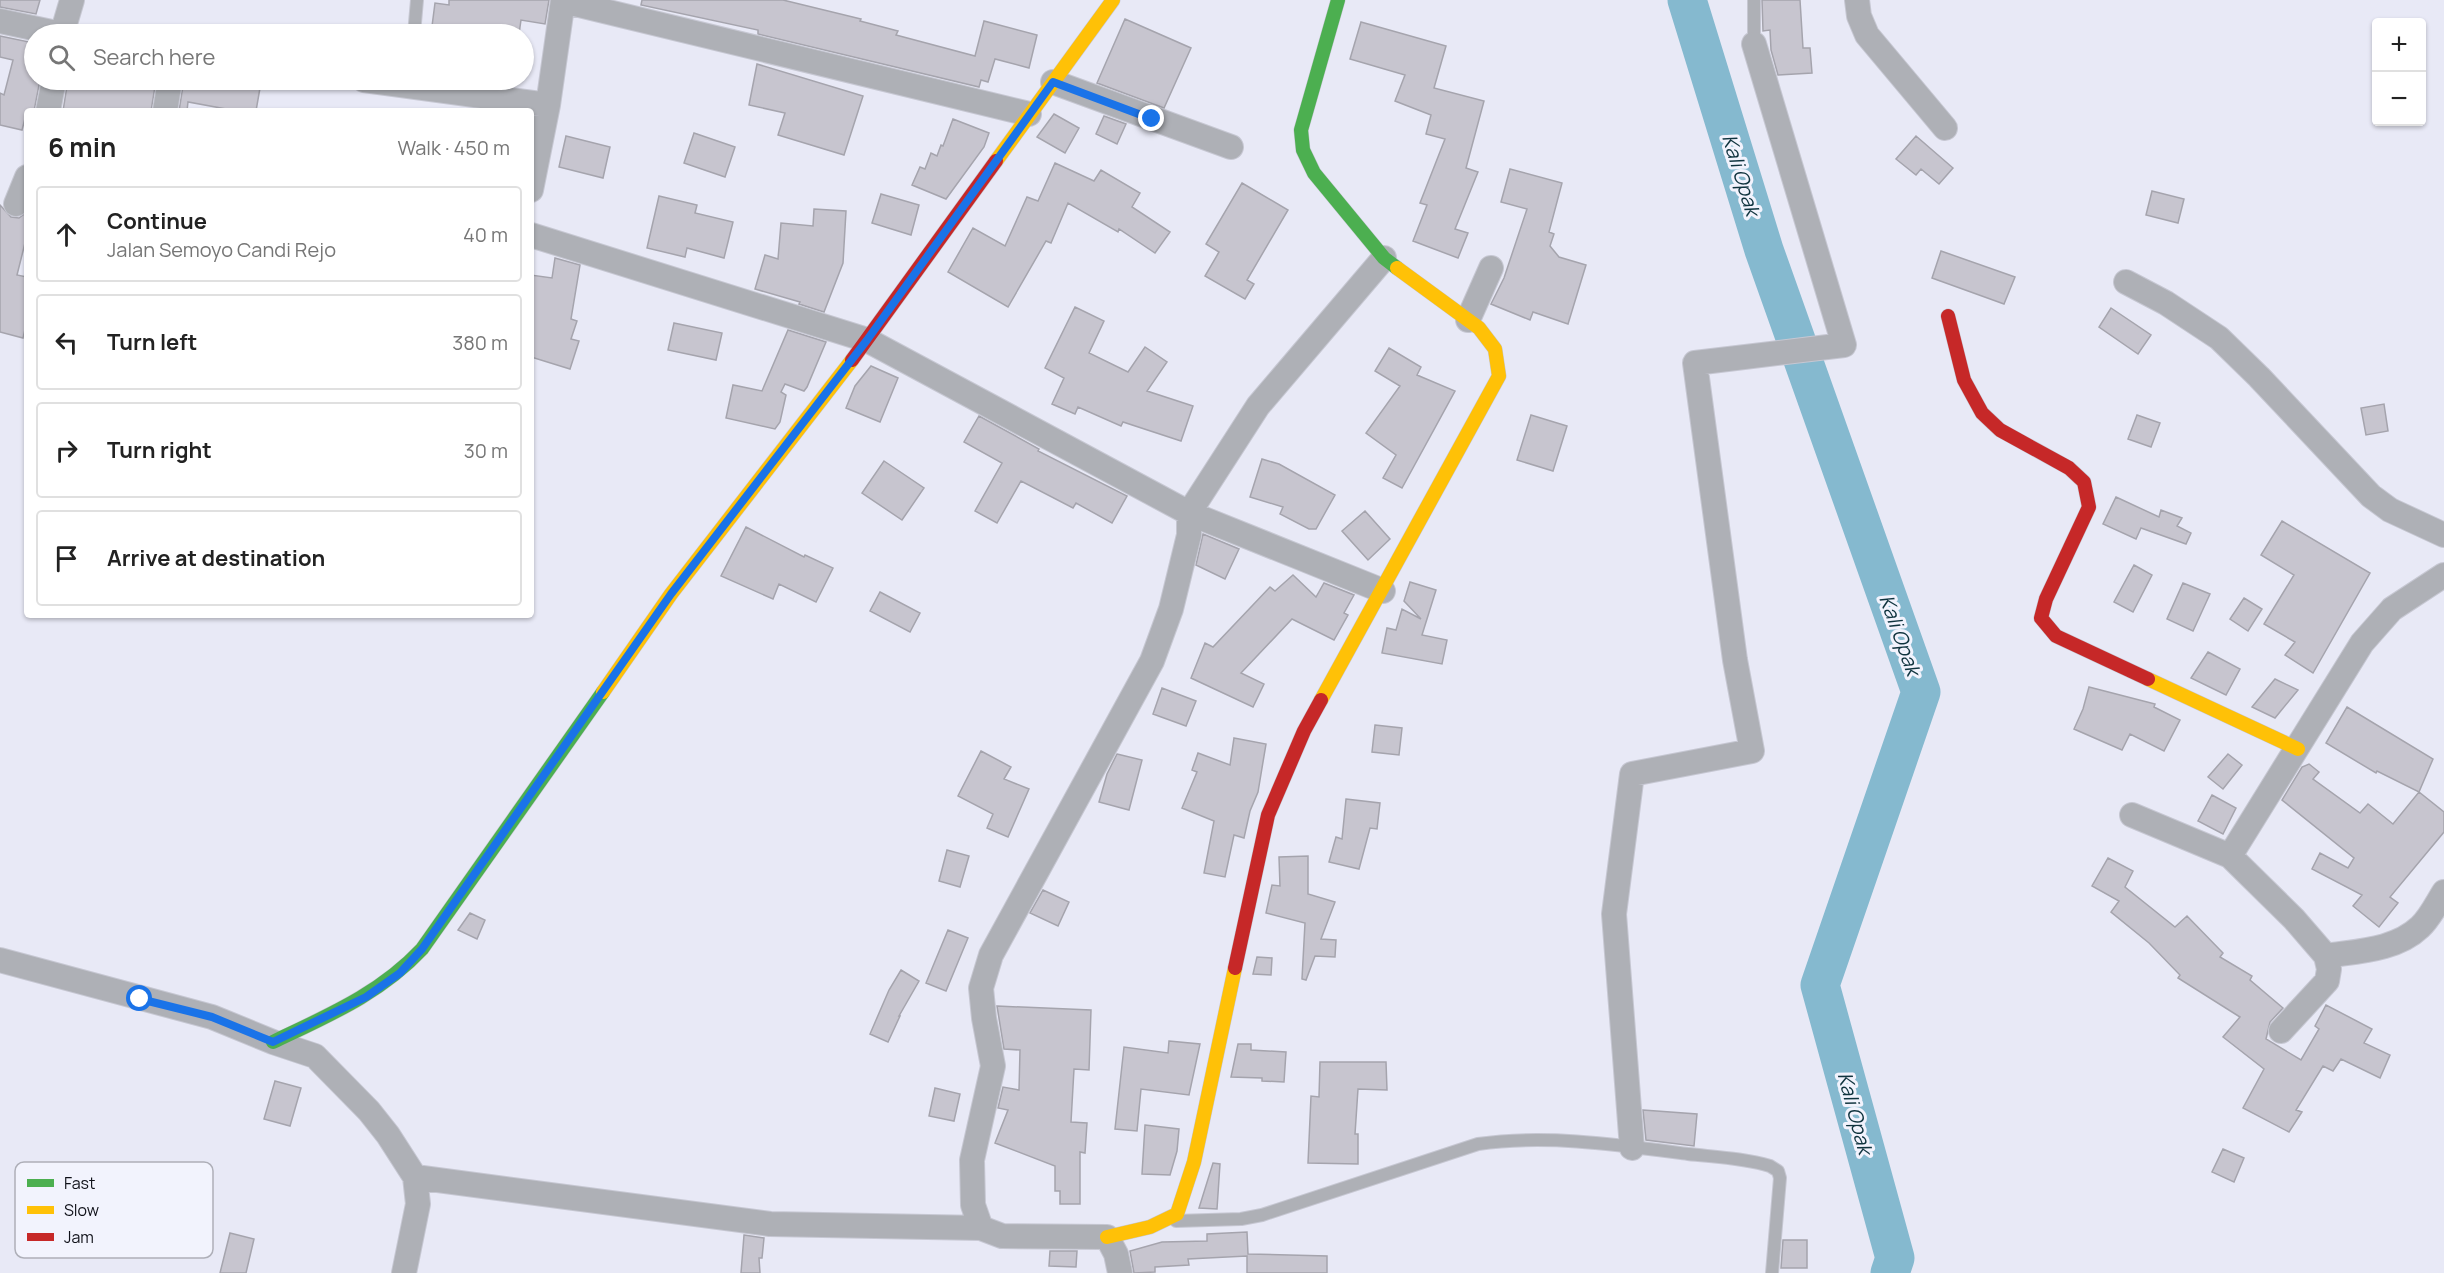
<!DOCTYPE html>
<meta charset="utf-8">
<style>
:root{--surface:#fff;--page:#f6f6f6;--text:#222;--muted:#767676;--line:#e0e0e0}
body{margin:0;font-family:Manrope,sans-serif;background:var(--page);color:var(--text)}
.controls{position:absolute;right:18px;top:18px;display:grid;overflow:hidden;border-radius:6px;box-shadow:0 2px 4px #0004}
.controls button{width:54px;height:54px;display:grid;place-items:center;padding:0;border:0;border-bottom:2px solid var(--line);background:var(--surface);color:var(--text);font:30px sans-serif}
.stop{position:absolute;width:18px;height:18px;margin:-14px;border:4px solid #1a73e8;border-radius:50%;background:#fff}
.stop.end{background:#1a73e8;border-color:#fff;box-shadow:0 2px 6px #0008}
.list{margin:0;padding:0;list-style:none}
h2{display:flex;justify-content:space-between;align-items:center;height:78px;margin:0;padding:0 24px;font-size:26px}
h2 small{font-size:20px;font-weight:400;color:var(--muted)}
.list li{display:grid;grid-template-columns:39px 1fr auto;gap:18px;align-items:center;box-sizing:border-box;height:96px;margin:0 12px 12px;padding:0 12px;border:2px solid var(--line);border-radius:6px}
.list b{display:block;font-size:22px;white-space:nowrap}
.list p{margin:0;font-size:20px;white-space:nowrap;color:var(--muted)}
.list em{font-size:20px;font-style:normal;color:var(--muted)}
.icon{flex:none;width:33px;height:33px;fill:none;stroke:currentColor;stroke-width:2;stroke-linecap:round;stroke-linejoin:round}
.map{position:relative;flex:none;width:2444px;height:1273px;overflow:hidden}
.search{position:absolute;background:var(--surface);box-shadow:0 2px 4px #0004;left:24px;top:24px;width:510px;height:66px;display:flex;align-items:center;gap:15px;box-sizing:border-box;padding:0 21px;border-radius:33px;color:var(--muted);font-size:22px}
.panel{position:absolute;background:var(--surface);box-shadow:0 2px 4px #0004;left:24px;top:108px;width:510px;height:510px;border-radius:6px}
.map>svg:first-child{display:block}
.lines{fill:none;stroke-linecap:round;stroke-linejoin:round}
.river{stroke:#85b9cf;stroke-width:39}
.building{fill:#c7c5cf;stroke:#a5a4ad;stroke-width:1.5}
.lane-casing{stroke:#c6c7d2;stroke-width:14}
.street-casing{stroke:#c6c7d2;stroke-width:26}
.fast-casing{stroke:#c6c7d2;stroke-width:15}
.slow-casing{stroke:#c6c7d2;stroke-width:15}
.jam-casing{stroke:#c6c7d2;stroke-width:15}
.lane{stroke:#aeb0b6;stroke-width:12}
.street{stroke:#aeb0b6;stroke-width:24}
.fast{stroke:#4caf50;stroke-width:14}
.slow{stroke:#ffc107;stroke-width:14}
.jam{stroke:#c62828;stroke-width:14}
.route{stroke:#1a73e8;stroke-width:8}
.labels{text-anchor:middle;stroke-width:6;stroke-linejoin:round;paint-order:stroke}
.water-label{font-size:20px;font-style:italic;fill:#0f333e;stroke:#f2f3fd}
.key{fill:#f2f3fd;stroke:#aeafb8;stroke-width:1.5}
.key-label{font-size:16px;fill:#0f1018}
</style>
<div class="map">
<svg width="2444" height="1273" viewBox="0 0 2444 1273">
<rect width="100%" height="100%" fill="#e8e9f6"/>
<g class="lines">
<!-- river -->
<path class="river" d="M1687,0L1764,250L1921,692L1820,985L1895,1258L1890,1273"/>
</g>
<!-- building -->
<path class="building" d="M0,0H40L36,14L0,7Z
M449,0H549L545,24L521,20L519,34H431L435,3L449,5Z
M642,0H783L861,19L860,21L898,31L896,35L975,56L984,21L1037,35L1029,68L995,59L988,82L981,80L979,87L758,34V30L641,5Z
M1762,0H1800L1803,48H1810L1812,73L1778,75L1771,50L1770,30L1763,31Z
M1125,19L1191,48L1164,108L1097,83Z
M1361,22L1446,46L1434,88L1484,101L1466,168L1478,172L1455,229L1468,233L1458,258L1413,241L1427,205L1420,203L1445,139L1426,134L1431,115L1395,101L1405,75L1350,59Z
M0,36L34,43V80H40L34,111H27L22,130L0,125V93L4,95L13,60L0,57Z
M757,64L863,96L844,155L778,135L785,113L749,105Z
M68,80H156L151,111H63Z
M184,80H213L260,88L256,111H237L188,102L187,111H179Z
M1054,114L1079,128L1065,153L1037,137Z
M1104,116L1126,124L1117,144L1096,134Z
M953,119L989,133L984,147L946,199L912,185L920,167L925,169L931,153L937,156L941,145L943,146Z
M694,133L735,147L725,177L684,163Z
M566,136L610,147L603,178L559,167Z
M1916,136L1953,168L1939,184L1921,169L1916,175L1896,159Z
M1055,163L1094,181L1101,170L1140,193L1132,207L1170,232L1155,253L1119,229L1118,232L1068,203L1051,243L1046,241L1008,307L948,272L973,228L1005,246L1027,197L1038,201Z
M1510,169L1562,183L1549,232L1554,234L1550,246L1559,257L1586,265L1568,324L1533,312L1530,320L1491,304L1504,278L1527,209L1501,202Z
M1242,183L1288,210L1247,280L1254,284L1245,299L1205,276L1219,252L1206,244Z
M2152,191L2184,199L2178,223L2146,215Z
M881,194L919,205L911,235L872,223Z
M659,196L697,205L695,213L733,222L724,258L687,248L685,257L647,248Z
M0,205L11,217L19,218L27,212V235L17,275L27,277V321L23,338L0,332Z
M814,209L846,211L843,263L824,312L799,304L800,302L755,289L765,255L778,259L781,223L813,226Z
M1941,251L2015,277L2004,304L1932,278Z
M555,258L580,265L571,319L577,321L571,339L579,341L570,369L531,357V275L552,278Z
M1075,307L1104,321L1089,353L1128,372L1145,347L1167,362L1147,391L1193,406L1181,441L1123,422L1121,426L1078,407L1075,414L1052,404L1064,378L1045,368Z
M2111,308L2151,335L2138,354L2099,327Z
M674,323L722,333L716,360L668,350Z
M788,330L826,342L807,387L804,391L785,384L781,392L786,395L780,422L775,429L726,418L733,385L762,391Z
M1389,348L1421,367L1417,375L1455,391L1402,488L1383,478L1396,455L1366,433L1400,386L1375,371Z
M871,366L898,378L880,422L846,408L855,386Z
M2384,404L2388,431L2366,435L2361,408Z
M1531,415L1567,426L1553,471L1517,460Z
M2137,415L2160,423L2151,447L2128,439Z
M979,416L1039,449L1038,451L1127,496L1112,523L1076,503L1073,508L1021,481L997,523L975,511L1002,463L964,442Z
M1262,459L1279,464L1335,495L1316,529H1309L1280,514L1283,507L1250,497Z
M884,461L924,488L902,520L862,493Z
M2116,497L2159,517L2161,510L2182,518L2177,526L2191,533L2186,544L2141,528L2136,539L2103,524Z
M1365,511L1390,539L1368,560L1342,531Z
M2282,521L2370,573L2313,673L2285,655L2295,642L2264,624L2294,575L2261,555Z
M746,527L804,557L805,555L833,568L816,602L779,584L773,599L721,576Z
M1203,534L1239,549L1225,579L1196,565Z
M2134,565L2152,575L2133,612L2114,602Z
M1293,575L1316,597L1324,583L1354,595L1344,613L1348,615L1334,640L1292,619L1241,673L1264,684L1253,707L1191,678L1205,643L1213,647L1270,587L1275,591Z
M1410,582L1436,590L1422,635L1447,640L1442,664L1382,653L1387,628L1396,630L1402,609L1421,619L1404,601Z
M2183,583L2210,594L2193,631L2167,619Z
M880,592L920,613L910,632L870,611Z
M2244,598L2262,609L2248,631L2230,619Z
M2208,652L2240,669L2226,695L2191,678Z
M2275,679L2298,690L2275,718L2252,707Z
M2089,687L2155,704L2154,707L2180,720L2164,751L2130,734L2122,750L2074,729L2083,709Z
M1162,688L1196,701L1186,726L1153,714Z
M2347,707L2433,759L2419,792L2377,771L2376,773L2326,743Z
M1375,725L1402,728L1399,755L1372,752Z
M1234,738L1266,744L1258,792L1250,811L1244,838L1234,835L1225,877L1204,873L1214,821L1182,808L1197,772L1192,770L1198,753L1230,765Z
M981,751L1011,767L1004,779L1029,789L1008,837L987,828L993,814L958,796Z
M1117,754L1142,760L1129,810L1099,802L1107,774Z
M2228,754L2242,765L2223,789L2208,777Z
M2309,764L2319,772L2313,779L2360,813L2368,804L2393,824L2419,792L2444,812V832L2390,897L2398,903L2379,927L2353,906L2362,895L2312,869L2320,853L2348,868L2354,858L2282,800L2302,767Z
M2212,795L2236,808L2223,834L2198,821Z
M1346,799L1380,803L1377,829L1370,828L1359,869L1329,862L1336,837L1342,839Z
M947,850L969,856L960,887L939,881Z
M1308,856V894L1335,902L1321,939L1336,940L1335,957L1315,956L1306,980L1302,979L1305,923L1266,913L1272,885L1280,886L1279,857Z
M2108,858L2133,871L2125,887L2175,927L2187,916L2223,953L2220,957L2252,976L2250,980L2283,1008L2270,1022L2266,1039L2301,1060L2319,1029L2315,1026L2326,1005L2372,1029L2364,1043L2390,1055L2380,1078L2341,1059L2333,1071L2323,1066L2296,1110L2302,1112L2289,1132L2243,1108L2264,1069L2223,1037L2240,1017L2178,978L2180,975L2149,943L2111,912L2119,901L2092,886Z
M1043,890L1069,902L1058,926L1030,913Z
M470,913L485,920L477,939L458,930Z
M948,930L968,938L946,991L926,983Z
M1257,957L1272,958L1271,975L1253,974Z
M901,970L919,981L899,1016H900L888,1042L870,1034L889,990Z
M997,1006L1091,1010L1089,1070L1074,1069L1071,1122L1087,1123L1085,1153L1080,1152V1204H1060V1191H1055V1166L995,1143L1008,1110L998,1108L1003,1087L1019,1090L1020,1050L1004,1049Z
M1169,1041L1200,1044L1189,1095L1141,1089L1137,1131L1115,1129L1124,1047L1168,1053Z
M1238,1044H1251V1050L1286,1052L1284,1082L1262,1081V1078L1231,1077Z
M1320,1062H1386L1387,1090L1358,1089L1355,1134H1358V1164L1308,1163L1311,1096L1319,1097Z
M275,1081L301,1088L290,1126L264,1119Z
M935,1088L960,1094L954,1121L929,1116Z
M1643,1110L1697,1114L1694,1146L1646,1140Z
M1145,1125L1179,1129L1177,1151L1170,1175L1142,1174Z
M2223,1149L2244,1158L2234,1182L2212,1172Z
M1213,1163L1220,1164L1217,1209L1199,1208Z
M1247,1232L1248,1254L1327,1256V1273H1247V1256L1188,1259L1189,1265L1155,1267V1272L1134,1273L1130,1251L1162,1242L1207,1241V1234Z
M230,1233L254,1239L246,1273H220Z
M744,1235L764,1238L762,1258H759L760,1273H741Z
M1783,1240H1807V1268H1781Z
M1050,1251H1077L1076,1267L1049,1266Z"/>
<g class="lines">
<!-- lane casing -->
<g class="lane-casing">
<path id="lane" d="M1754,0V44
M414,34L417,0
M1176,1221L1241,1219L1262,1215L1478,1144C1547,1134 1620,1145 1688,1154C1715,1157 1744,1158 1770,1166L1778,1171L1780,1178L1772,1273"/>
</g>
<!-- street casing -->
<g class="street-casing">
<path id="street" d="M1857,0L1859,16L1867,35L1945,128
M563,1L1029,114
M0,21L61,34
M62,34L72,0
M364,80L548,105
M1053,82L1231,147
M48,111L54,80
M165,111L170,80
M531,190L548,105L563,0
M16,204L27,177
M531,235L867,340L1189,513L1383,591
M2126,282L2166,303L2219,338L2259,377L2371,496L2390,510L2444,535
M1468,320L1491,268
M2132,815L2230,856L2294,919L2326,956L2329,969L2327,981L2281,1031
M2230,856L2362,643L2392,609L2444,575
M2326,956C2358,951 2396,950 2420,927C2430,918 2437,903 2444,892
M0,960L212,1017L273,1042L315,1056L369,1111L388,1135L415,1177L418,1204L404,1273
M1632,1148L1614,914L1632,774L1752,751L1735,660L1695,363L1844,345L1754,44
M415,1177L770,1224L981,1228
M1120,1273L1116,1254L1107,1237L1002,1236L981,1228L973,1205L972,1160L993,1066L984,1018L981,988L991,955L1152,661L1171,609L1189,535V513L1258,406L1384,258"/>
</g>
<!-- fast casing -->
<g class="fast-casing">
<path id="fast" d="M1338,0L1301,130L1303,150L1314,173L1384,258L1397,268
M273,1042C327,1016 380,994 422,949L603,692"/>
</g>
<!-- slow casing -->
<g class="slow-casing">
<path id="slow" d="M996,161L1113,0
M2148,679L2298,749
M603,692L671,594L852,360
M1321,700L1499,376L1495,349L1479,328L1397,268
M1107,1237L1150,1227L1177,1214L1194,1162L1235,968"/>
</g>
<!-- jam casing -->
<g class="jam-casing">
<path id="jam" d="M1948,316L1964,380L1982,413L2000,430L2069,468L2084,482L2089,507L2046,599L2041,618L2056,636L2148,679
M852,360L996,161
M1235,968L1268,815L1304,731L1321,700"/>
</g>
<!-- lane -->
<use href="#lane" class="lane"/>
<!-- street -->
<use href="#street" class="street"/>
<!-- fast -->
<use href="#fast" class="fast"/>
<!-- slow -->
<use href="#slow" class="slow"/>
<!-- jam -->
<use href="#jam" class="jam"/>
</g>
<g class="lines">
<!-- route -->
<path class="route" d="M140,999L212,1017L273,1042L366,997L400,973L422,949L671,594L867,340L1053,82L1152,119"/>
</g>
<g class="labels">
<!-- water labels -->
<g class="water-label">
<text transform="translate(1741 175) rotate(73)" y="7">Kali Opak</text>
<text transform="translate(1900 635) rotate(70)" y="7">Kali Opak</text>
<text transform="translate(1855 1113) rotate(75)" y="7">Kali Opak</text>
</g>
</g>
<!-- legend -->
<rect x="15" y="1162" width="198" height="96" rx="9" class="key"/>
<rect x="27" y="1179" width="27" height="8" fill="#4caf50"/>
<rect x="27" y="1206" width="27" height="8" fill="#ffc107"/>
<rect x="27" y="1233" width="27" height="8" fill="#c62828"/>
<g class="key-label">
<text x="64" y="1189">Fast</text>
<text x="64" y="1216">Slow</text>
<text x="64" y="1243">Jam</text>
</g>
</svg>
<div class="controls">
<button>+</button>
<button>−</button>
</div>
<div class="stop" style="left:140px;top:999px"></div>
<div class="stop end" style="left:1152px;top:119px"></div>
<div class="search"><svg class="icon" aria-label="search" viewBox="0 0 24 24"><circle cx="10" cy="10" r="6"/><path d="M15 15l6 6"/></svg>Search here</div>
<section class="panel">
<h2>6 min<small>Walk · 450 m</small></h2>
<ul class="list">
<li><svg class="icon" aria-label="ahead" viewBox="0 0 24 24"><path d="M12 20V5M6 11l6-6 6 6"/></svg><div><b>Continue</b><p>Jalan Semoyo Candi Rejo</p></div><em>40 m</em></li>
<li><svg class="icon" aria-label="left" viewBox="0 0 24 24"><path d="M17 20v-9H6M10 6l-5 5 5 5"/></svg><div><b>Turn left</b></div><em>380 m</em></li>
<li><svg class="icon" aria-label="right" viewBox="0 0 24 24"><path d="M7 20v-9h11M14 6l5 5-5 5"/></svg><div><b>Turn right</b></div><em>30 m</em></li>
<li><svg class="icon" aria-label="arrive" viewBox="0 0 24 24"><path d="M6 21V4h12l-3 4 3 4H6"/></svg><div><b>Arrive at destination</b></div></li>
</ul>
</section>
</div>
